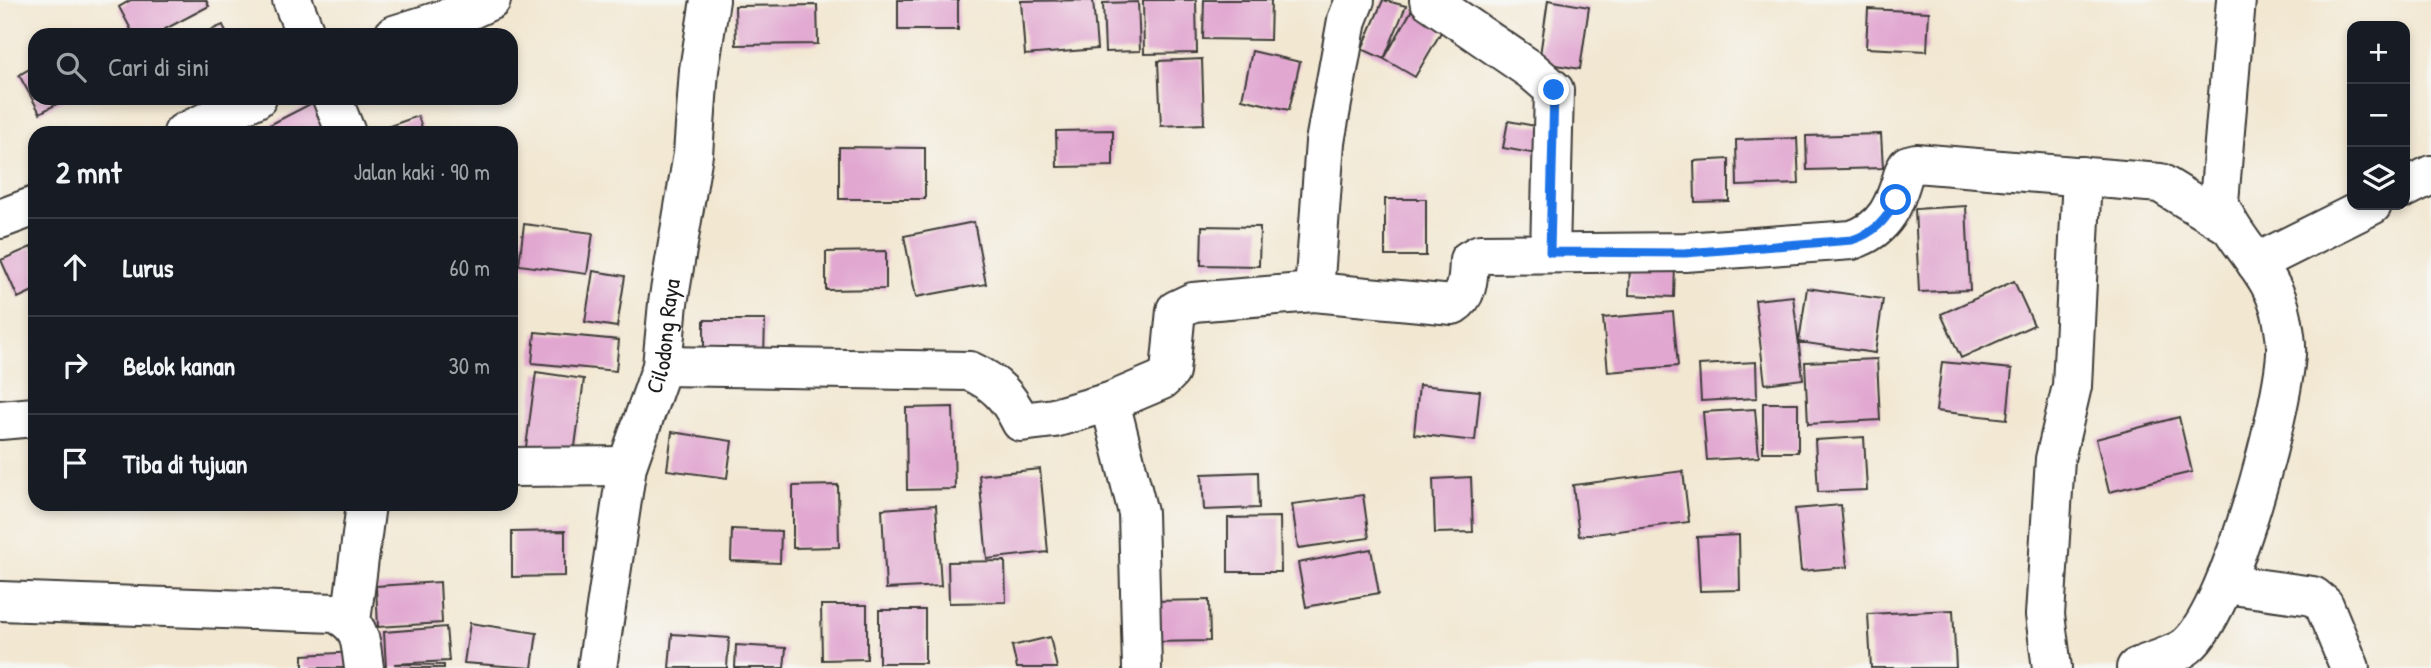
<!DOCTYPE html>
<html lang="id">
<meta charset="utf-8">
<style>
:root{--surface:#171b24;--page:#20242c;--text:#f1f3f6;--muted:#9ea1a6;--line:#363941}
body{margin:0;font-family:"Patrick Hand",sans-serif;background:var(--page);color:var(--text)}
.controls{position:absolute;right:21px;top:21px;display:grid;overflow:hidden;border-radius:14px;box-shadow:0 4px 10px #0003}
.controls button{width:63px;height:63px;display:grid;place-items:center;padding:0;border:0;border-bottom:2px solid var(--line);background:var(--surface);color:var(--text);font:35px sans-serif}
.stop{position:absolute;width:21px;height:21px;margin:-16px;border:5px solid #1a73e8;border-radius:50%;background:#fff}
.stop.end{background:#1a73e8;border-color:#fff;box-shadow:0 2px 7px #0008}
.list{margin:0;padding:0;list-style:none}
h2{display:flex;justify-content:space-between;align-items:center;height:91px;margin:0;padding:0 28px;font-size:30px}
h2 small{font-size:23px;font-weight:400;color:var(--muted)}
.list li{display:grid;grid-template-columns:46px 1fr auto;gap:21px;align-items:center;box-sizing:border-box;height:98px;padding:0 28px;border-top:2px solid var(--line)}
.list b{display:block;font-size:26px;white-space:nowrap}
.list em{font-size:23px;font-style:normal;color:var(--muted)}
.icon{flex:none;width:38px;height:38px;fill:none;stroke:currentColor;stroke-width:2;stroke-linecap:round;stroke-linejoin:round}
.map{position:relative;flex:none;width:2431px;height:668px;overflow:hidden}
.search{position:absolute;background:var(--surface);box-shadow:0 4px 10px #0003;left:28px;top:28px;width:490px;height:77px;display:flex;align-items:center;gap:18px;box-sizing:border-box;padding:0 24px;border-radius:21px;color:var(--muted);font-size:26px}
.panel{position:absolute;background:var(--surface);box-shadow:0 4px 10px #0003;left:28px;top:126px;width:490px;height:385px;border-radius:21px}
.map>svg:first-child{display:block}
.building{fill:#e1a7d0}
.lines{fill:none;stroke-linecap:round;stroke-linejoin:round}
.minor-casing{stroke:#3c3a37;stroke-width:42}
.minor{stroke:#fff;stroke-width:38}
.route{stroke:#1a73e8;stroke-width:9}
.labels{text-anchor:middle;stroke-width:6;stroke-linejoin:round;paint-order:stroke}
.street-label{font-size:23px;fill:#1c1c1c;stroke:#f6f6f2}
</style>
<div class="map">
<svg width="2431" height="668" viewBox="0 0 2431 668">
<rect width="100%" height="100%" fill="#f6f6f2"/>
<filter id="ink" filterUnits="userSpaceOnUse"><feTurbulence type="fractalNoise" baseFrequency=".0143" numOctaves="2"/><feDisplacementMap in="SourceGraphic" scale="14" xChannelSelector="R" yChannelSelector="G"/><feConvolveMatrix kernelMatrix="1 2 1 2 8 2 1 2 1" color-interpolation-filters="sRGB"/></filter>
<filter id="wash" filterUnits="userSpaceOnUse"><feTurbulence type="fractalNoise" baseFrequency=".00686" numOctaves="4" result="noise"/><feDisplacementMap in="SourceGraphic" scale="28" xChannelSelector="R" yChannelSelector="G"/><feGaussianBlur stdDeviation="1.57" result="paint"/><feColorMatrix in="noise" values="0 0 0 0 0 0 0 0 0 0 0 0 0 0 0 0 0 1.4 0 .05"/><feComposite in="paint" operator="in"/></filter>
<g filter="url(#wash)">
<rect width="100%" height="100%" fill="#f2e7d1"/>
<g id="blocks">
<!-- building -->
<path class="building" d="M131,0H206L209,6L154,35H134L119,7Z
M898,0H958V30H898Z
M1093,0L1097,49L1025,55L1021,1Z
M1143,0H1196L1197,53L1144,54Z
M1204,0H1271L1270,40L1203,39Z
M1383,0L1406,6L1384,59L1362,49Z
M1548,0L1589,7L1580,69L1539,62Z
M1138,2L1140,51L1105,52L1103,3Z
M817,5L818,44L736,45L735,6Z
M1413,8L1444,27L1415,77L1384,59Z
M1868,9L1929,12L1927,51L1866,48Z
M223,25L227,35H199Z
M1252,51L1300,62L1289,110L1242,99Z
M1202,59L1204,124L1161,126L1158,61Z
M35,66V98H68L40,113L19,75Z
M314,102L330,133H254Z
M418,116L424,133H370Z
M1508,121L1552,129L1548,156L1503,148Z
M1113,130V166L1057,167L1056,131Z
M1881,134L1883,168L1807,170L1806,136Z
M1797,138L1799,184L1737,186L1736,140Z
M839,147L925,148V199H839Z
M1729,159V201L1695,202L1694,161Z
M1385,199H1426V256H1385Z
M1966,206L1970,290L1919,292L1915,209Z
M974,222L986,284L916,297L904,236Z
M524,224L593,233L587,274L519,265Z
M1202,226L1260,227L1259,266L1201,265Z
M31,247L35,257V290L18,298L1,260Z
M886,251V289L826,290V252Z
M1630,263L1675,264L1674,297L1629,295Z
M593,271L625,276L617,327L585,322Z
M2014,281L2034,325L1961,358L1941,314Z
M1807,288L1883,299L1875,353L1799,342Z
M1793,296L1803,379L1765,384L1755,300Z
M1673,312L1678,366L1608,372L1603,318Z
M704,320H765L764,356H704Z
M535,332L619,340L616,371L532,363Z
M1877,359L1880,420L1808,424L1805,362Z
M1756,362L1757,398L1701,401L1699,365Z
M1942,362L2012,369L2007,419L1936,411Z
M536,372L584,379L574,454L526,447Z
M1419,385L1480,391L1475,441L1414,434Z
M1763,403H1798V452H1763Z
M953,407L955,489L907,490L906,408Z
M1755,409L1759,457L1707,460L1703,412Z
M2179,417L2192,472L2109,492L2096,439Z
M672,432L732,441L727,478L667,470Z
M1864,437L1867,490L1818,492L1815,440Z
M1040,469L1048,552L987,559L979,475Z
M1683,471L1689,522L1579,536L1573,485Z
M1258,472L1259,508L1204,510L1202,474Z
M1471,477L1473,532L1435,533L1433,479Z
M838,485L839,547L793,548V486Z
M1363,495L1369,538L1298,548L1292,504Z
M936,505L941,586L886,589L882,509Z
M1841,505L1847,567L1801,571L1795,509Z
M1280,517L1281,572H1228V518Z
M732,529L781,531L780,563L731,561Z
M565,531V576L512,577V532Z
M1739,535L1740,590L1700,591L1697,537Z
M1371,549L1379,593L1306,607L1298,563Z
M1005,561L1006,602L949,603L948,562Z
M440,582L442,623L378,627L376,586Z
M1209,600L1210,641L1152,642V601Z
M821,605H867V659L822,660Z
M879,610H925V663H879Z
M1953,610L1956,668H1871L1868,614Z
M470,623L537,633L532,668L464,663Z
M446,627L449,661L394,664L444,665V668H386L384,632Z
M672,634L729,638L727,668H669Z
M1050,637L1057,668H1017L1012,646Z
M736,645L786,648L784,668H735Z
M355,652L356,668H303V655Z"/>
</g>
</g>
<g filter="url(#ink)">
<use href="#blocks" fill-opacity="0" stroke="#3c3a37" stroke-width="2"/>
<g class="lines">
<!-- minor casing -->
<g class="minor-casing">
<g id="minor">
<path d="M292,0L306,35"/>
<path d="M1429,0L1531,70L1554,90L1550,252"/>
<path d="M394,35L461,14L491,0"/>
<path d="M332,98L346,133"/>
<path d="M183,133L257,98"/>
<path d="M2405,188L2431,175"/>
<path d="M0,219L35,206"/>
<path d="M2256,263L2372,205"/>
<path d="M1314,292L1325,142L1347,20L1355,0"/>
<path d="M662,366L970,371C996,383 1008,396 1021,422L1054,418L1110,402"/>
<path d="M0,420L35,417"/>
<path d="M511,467L627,466"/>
<path d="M2225,584L2313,596L2324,605L2350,668"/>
<path d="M0,601L335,613C362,626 360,640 364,668"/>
<path d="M351,621L366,504"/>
<path id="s1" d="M597,668L627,466L662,366L668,303L693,154L699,70L710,0"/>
<path d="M1142,668L1138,513L1110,402L1162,380L1170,372L1176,310L1193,302L1314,292L1453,305C1469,295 1468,277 1469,260L1480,254L1685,252L1852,240C1886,229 1895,204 1904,172L1908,165L1916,163L2160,183L2227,224"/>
<path d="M2052,668L2045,615L2055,459L2072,386L2082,176"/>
<path d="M2136,668C2151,661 2178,655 2189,644C2231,605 2282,413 2286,354C2287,342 2284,328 2282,317C2274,272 2233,243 2219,202L2236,0"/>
</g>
</g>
<!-- minor -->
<use href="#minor" class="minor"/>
</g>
</g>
<g class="lines" filter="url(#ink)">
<!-- route -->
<path class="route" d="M1554,90L1550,252L1685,253L1852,240C1874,233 1886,221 1896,200"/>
</g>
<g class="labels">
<!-- street labels -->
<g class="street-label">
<text dy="8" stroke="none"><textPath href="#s1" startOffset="340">Cilodong Raya</textPath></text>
</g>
</g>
</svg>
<div class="controls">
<button>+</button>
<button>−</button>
<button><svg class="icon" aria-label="layers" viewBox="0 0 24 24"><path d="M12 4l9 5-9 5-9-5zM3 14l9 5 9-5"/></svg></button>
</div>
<div class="stop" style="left:1896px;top:200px"></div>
<div class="stop end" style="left:1554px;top:90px"></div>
<div class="search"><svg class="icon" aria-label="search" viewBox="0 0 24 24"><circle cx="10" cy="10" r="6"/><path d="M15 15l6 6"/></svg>Cari di sini</div>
<section class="panel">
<h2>2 mnt<small>Jalan kaki · 90 m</small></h2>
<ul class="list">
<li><svg class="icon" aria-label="ahead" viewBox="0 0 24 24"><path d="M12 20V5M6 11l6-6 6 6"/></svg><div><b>Lurus</b></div><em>60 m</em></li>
<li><svg class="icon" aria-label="right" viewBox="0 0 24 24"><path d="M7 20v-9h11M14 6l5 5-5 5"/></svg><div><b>Belok kanan</b></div><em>30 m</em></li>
<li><svg class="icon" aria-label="arrive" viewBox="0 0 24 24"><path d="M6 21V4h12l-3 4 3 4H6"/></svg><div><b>Tiba di tujuan</b></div></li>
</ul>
</section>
</div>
